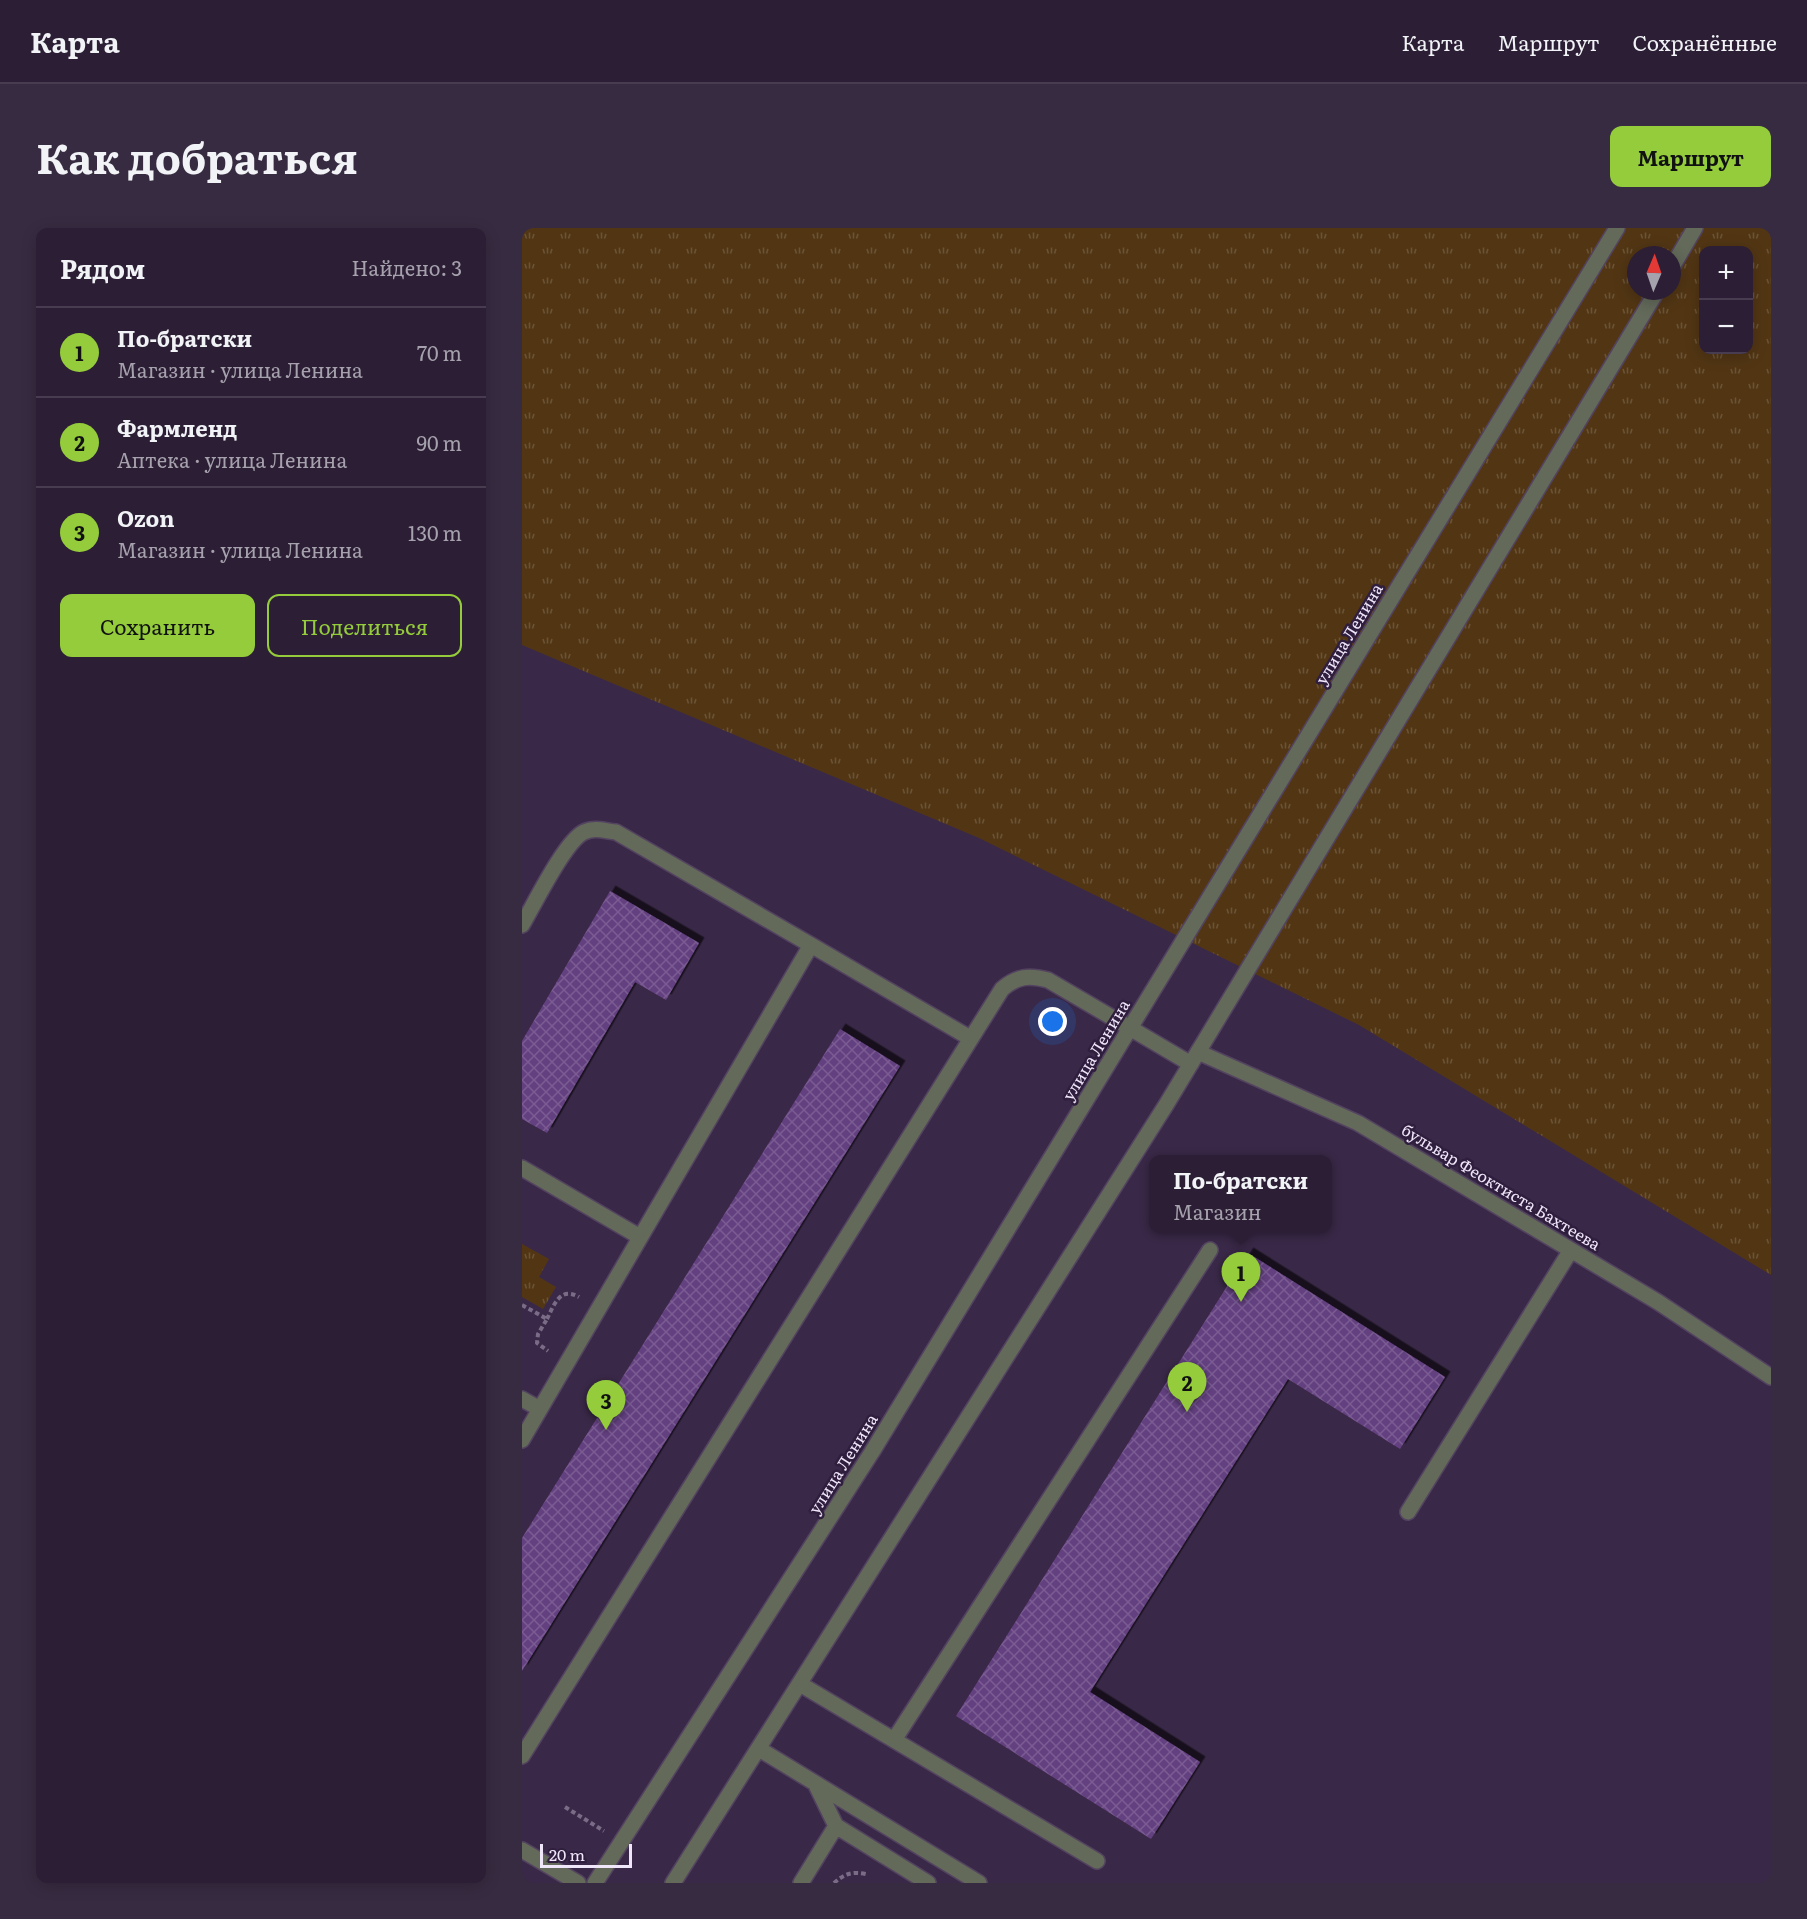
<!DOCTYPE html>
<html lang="ru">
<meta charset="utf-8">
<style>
:root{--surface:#2b1e35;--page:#372b41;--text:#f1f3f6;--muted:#a6a2ad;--line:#473c50;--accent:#94cc3b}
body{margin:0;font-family:Literata,serif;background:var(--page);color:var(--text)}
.controls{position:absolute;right:18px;top:18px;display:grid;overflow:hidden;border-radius:12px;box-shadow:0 3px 15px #0003}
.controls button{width:54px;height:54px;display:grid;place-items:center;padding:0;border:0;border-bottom:2px solid var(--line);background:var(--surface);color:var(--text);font:30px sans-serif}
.compass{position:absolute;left:1105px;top:18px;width:54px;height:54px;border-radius:50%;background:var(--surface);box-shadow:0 3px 15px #0003;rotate:2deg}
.scale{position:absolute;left:18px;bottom:15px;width:92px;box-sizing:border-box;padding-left:6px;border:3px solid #f0e6fa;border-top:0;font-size:16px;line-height:21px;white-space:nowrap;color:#f0e6fa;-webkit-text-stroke:4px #2f1e3d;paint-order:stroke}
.you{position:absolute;left:531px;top:794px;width:21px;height:21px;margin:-15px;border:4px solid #fff;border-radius:50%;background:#1a73e8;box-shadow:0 0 0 9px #1a73e833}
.badge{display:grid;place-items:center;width:39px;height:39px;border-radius:50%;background:var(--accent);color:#111;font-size:20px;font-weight:700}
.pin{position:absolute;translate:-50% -50px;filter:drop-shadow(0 2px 3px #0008)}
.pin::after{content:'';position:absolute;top:32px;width:21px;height:18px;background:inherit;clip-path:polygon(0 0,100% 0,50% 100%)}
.popup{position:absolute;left:627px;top:927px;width:183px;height:78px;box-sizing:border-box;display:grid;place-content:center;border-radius:12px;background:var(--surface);filter:drop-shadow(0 2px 4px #0005);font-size:20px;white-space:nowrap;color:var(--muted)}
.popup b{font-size:22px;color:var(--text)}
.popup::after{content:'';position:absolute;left:50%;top:100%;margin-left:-12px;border:12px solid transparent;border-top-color:var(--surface)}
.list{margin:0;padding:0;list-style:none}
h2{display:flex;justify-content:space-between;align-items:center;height:78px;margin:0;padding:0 24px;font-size:26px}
h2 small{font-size:20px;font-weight:400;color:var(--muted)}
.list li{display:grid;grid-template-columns:39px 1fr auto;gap:18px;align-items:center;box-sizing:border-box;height:90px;padding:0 24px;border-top:2px solid var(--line)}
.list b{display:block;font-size:22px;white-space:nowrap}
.list p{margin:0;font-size:20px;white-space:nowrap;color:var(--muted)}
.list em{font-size:20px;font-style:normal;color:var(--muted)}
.actions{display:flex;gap:12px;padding:18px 24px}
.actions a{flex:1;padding:14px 0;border:2px solid var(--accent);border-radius:12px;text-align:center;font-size:21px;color:var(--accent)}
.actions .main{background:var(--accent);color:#111}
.map{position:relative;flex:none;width:1249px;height:1655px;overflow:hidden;border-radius:12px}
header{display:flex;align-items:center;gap:36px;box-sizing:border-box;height:84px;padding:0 30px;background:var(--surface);border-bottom:2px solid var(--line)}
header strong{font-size:28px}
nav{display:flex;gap:33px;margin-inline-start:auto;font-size:21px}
.intro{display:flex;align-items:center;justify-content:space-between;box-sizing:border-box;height:144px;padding:0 36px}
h1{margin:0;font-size:42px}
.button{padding:15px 27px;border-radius:12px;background:var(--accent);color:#111;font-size:21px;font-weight:700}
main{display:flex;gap:36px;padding:0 36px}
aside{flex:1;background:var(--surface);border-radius:12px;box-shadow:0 3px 15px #0003}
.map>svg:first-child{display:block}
.grass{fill:url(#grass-tufts);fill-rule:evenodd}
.building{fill:url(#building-cross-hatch);filter:url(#shadow)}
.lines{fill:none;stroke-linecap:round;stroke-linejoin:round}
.service-casing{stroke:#534360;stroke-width:18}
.tertiary-casing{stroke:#534360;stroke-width:18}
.path{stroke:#7a6c87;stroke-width:4;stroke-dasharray:4.5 3;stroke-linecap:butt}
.service{stroke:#636a5a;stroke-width:15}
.tertiary{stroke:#636a5a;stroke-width:15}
.labels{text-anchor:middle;stroke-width:5;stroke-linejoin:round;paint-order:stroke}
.street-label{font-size:16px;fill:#f0e6fa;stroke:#2f1e3d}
</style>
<header>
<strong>Карта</strong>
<nav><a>Карта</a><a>Маршрут</a><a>Сохранённые</a></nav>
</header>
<div class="intro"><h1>Как добраться</h1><a class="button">Маршрут</a></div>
<main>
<aside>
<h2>Рядом<small>Найдено: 3</small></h2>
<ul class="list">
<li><span class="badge">1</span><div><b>По-братски</b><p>Магазин · улица Ленина</p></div><em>70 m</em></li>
<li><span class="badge">2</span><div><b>Фармленд</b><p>Аптека · улица Ленина</p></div><em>90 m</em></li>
<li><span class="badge">3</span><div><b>Ozon</b><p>Магазин · улица Ленина</p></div><em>130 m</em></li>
</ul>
<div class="actions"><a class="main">Сохранить</a><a>Поделиться</a></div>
</aside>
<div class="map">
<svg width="1249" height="1655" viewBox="0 0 1249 1655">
<defs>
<pattern id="grass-tufts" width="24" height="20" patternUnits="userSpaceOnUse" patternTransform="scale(1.5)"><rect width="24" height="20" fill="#523614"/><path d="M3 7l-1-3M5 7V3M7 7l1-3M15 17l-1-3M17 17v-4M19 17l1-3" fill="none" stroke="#6b5337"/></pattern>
<pattern id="building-cross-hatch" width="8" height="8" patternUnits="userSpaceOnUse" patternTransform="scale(1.5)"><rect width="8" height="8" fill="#644080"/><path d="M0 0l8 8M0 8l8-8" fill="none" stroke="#7a5c93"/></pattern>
<filter id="shadow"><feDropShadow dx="5.5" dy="-5.5" stdDeviation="0" flood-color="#0009"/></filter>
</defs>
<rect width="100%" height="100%" fill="#392847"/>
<!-- grass -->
<path class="grass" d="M0,0H1249V1047L837,797L457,610L0,417ZM1182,22H1226V122H1182ZM1114,27H1150V63H1114Z
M0,1016L27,1031L17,1049L34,1059L21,1081L0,1069Z"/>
<!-- building -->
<path class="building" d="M88,663L177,715L144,772L113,754L25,905L0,891V813Z
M318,801L378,838L0,1443V1310Z
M726,1025L923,1149L878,1221L766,1151L568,1464L678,1534L629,1611L434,1488Z"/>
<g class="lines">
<!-- service casing -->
<g class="service-casing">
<path id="service" d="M0,697C12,677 43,613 62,604C73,599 83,603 94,604L289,717
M676,824L836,895L1136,1074L1249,1149
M0,940L118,1009
M0,1171L18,1181
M0,1212L289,717L448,810
M886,1284L1049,1022
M278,1456L575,1633
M372,1512L688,1022
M237,1521L293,1555L314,1598L406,1655
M0,1528L480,761C495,748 507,747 526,752L608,800
M293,1555L457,1655
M0,1622L56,1655
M279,1655L314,1598"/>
</g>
<!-- tertiary casing -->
<g class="tertiary-casing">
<path id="tertiary" d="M1150,39L1173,0
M608,800L669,836
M73,1655L350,1224L1095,0
M151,1655L644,877L1135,63"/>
</g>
<!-- path -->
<path class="path" d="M0,1077L25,1091L16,1106L15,1115L26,1123
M25,1091C32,1077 38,1058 57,1069
M43,1579L82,1603
M312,1655C322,1646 330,1643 344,1646"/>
<!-- service -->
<use href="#service" class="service"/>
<!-- tertiary -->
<use href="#tertiary" class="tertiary"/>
</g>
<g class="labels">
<!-- street labels -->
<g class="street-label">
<text transform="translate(827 406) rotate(-59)" y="6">улица Ленина</text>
<text transform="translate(574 822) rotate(-59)" y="6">улица Ленина</text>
<text transform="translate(979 959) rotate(31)" y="6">бульвар Феоктиста Бахтеева</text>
<text transform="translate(321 1236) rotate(-58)" y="6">улица Ленина</text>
</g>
</g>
</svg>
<div class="controls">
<button>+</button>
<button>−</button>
</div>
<svg class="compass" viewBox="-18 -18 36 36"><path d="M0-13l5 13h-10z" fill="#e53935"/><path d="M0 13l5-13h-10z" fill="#a6a2ad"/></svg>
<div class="scale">20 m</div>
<div class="you"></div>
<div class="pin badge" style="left:719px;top:1074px">1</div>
<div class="popup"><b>По-братски</b>Магазин</div>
<div class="pin badge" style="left:665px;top:1184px">2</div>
<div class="pin badge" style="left:84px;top:1202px">3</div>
</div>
</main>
